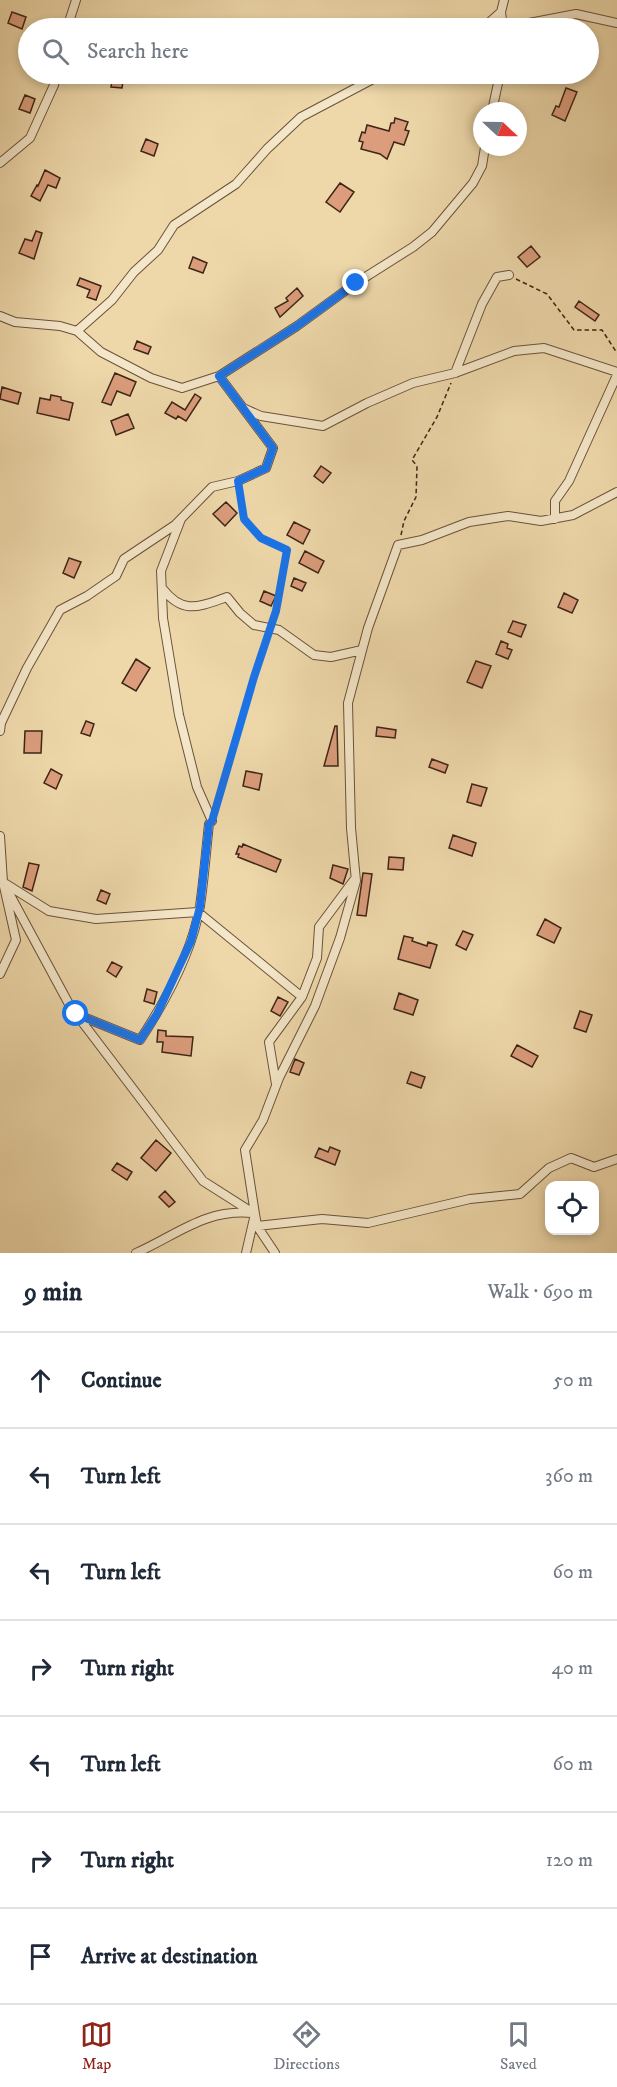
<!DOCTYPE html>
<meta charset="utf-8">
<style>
:root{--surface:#fff;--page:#f2f2f3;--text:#1f2937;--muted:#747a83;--line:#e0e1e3;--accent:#8f2418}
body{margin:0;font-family:"IM FELL DW Pica",serif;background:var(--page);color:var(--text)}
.controls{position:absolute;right:18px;bottom:18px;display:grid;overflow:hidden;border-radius:12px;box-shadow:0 3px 9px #0003}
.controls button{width:54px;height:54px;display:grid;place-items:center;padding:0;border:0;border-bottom:2px solid var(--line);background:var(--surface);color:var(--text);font:30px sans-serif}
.compass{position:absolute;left:473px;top:102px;width:54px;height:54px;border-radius:50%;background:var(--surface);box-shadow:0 3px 9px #0003;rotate:112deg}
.stop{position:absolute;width:18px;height:18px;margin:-14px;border:4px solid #1a73e8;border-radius:50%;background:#fff}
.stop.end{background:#1a73e8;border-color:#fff;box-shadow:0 2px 6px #0008}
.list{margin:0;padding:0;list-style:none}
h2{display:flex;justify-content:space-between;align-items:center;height:78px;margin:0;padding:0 24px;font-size:26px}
h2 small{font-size:20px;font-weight:400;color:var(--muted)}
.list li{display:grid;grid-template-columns:39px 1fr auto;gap:18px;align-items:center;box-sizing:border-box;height:96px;padding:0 24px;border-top:2px solid var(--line)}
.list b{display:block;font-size:22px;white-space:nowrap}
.list em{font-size:20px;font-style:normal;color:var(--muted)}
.icon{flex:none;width:33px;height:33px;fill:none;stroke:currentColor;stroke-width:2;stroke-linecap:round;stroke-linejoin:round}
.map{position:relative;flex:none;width:617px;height:1253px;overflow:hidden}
.search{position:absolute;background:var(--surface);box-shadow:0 3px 9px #0003;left:18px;right:18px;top:18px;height:66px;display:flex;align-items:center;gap:15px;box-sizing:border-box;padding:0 21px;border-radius:33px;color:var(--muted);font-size:22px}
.sheet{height:750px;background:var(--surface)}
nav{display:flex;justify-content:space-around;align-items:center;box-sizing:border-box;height:84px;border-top:2px solid var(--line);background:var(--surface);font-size:16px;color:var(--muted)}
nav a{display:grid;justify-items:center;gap:3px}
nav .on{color:var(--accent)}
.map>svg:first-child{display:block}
.building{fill:#db9d7c;stroke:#3e2516;stroke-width:1.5}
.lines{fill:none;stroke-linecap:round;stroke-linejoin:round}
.minor-casing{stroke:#6a523b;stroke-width:10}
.path{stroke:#3e2516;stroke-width:1.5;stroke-dasharray:4.5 3;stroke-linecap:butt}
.minor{stroke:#f4e6c8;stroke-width:8}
.route{stroke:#1a73e8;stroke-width:8}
</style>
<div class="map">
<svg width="617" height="1253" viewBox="0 0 617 1253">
<rect width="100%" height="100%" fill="#eed8aa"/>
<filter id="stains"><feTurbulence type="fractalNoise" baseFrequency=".00333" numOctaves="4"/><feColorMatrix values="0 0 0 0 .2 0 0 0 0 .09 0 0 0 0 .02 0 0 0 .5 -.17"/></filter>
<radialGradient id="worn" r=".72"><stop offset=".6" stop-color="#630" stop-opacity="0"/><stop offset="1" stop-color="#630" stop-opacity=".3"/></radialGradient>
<!-- building -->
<path class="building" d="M12,12L26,17L22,29L8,23Z
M69,74H124L122,88L111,87L112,81L97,79L95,83L68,76Z
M566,88L577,92L565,121L552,115L556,106L559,107Z
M25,95L35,99L30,113L19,109Z
M395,118L408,122L405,130L409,131L404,145L394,142L387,159L380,154L361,149L363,142L359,141L362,132L365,133L367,125L389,131L391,123H394Z
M146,139L158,144L154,156L141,151Z
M45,170L60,178L56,188L48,185L40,201L31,196L37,185L38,186Z
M340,183L354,192L340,212L326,202Z
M36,231L42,233L34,259L19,253L25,239L32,241Z
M531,246L540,257L527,267L518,257Z
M193,257L207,263L203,273L189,268Z
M80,278L101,286L96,300L87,297L90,290L77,285Z
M297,288L303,296L280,317L275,308L288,301L286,298Z
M579,301L599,315L595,321L575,307Z
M137,341L151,347L148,354L134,349Z
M115,373L136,382L130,396L117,391L111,405L102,402Z
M2,387L21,393L18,404L0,399Z
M195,394L201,398L186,421L178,416L176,419L165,413L172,402L185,410Z
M51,395L61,397V400L73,403L69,420L37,413L40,398L50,400Z
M128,414L134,428L116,435L111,421Z
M321,466L331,473L323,483L314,476Z
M226,502L237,513L225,526L213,514Z
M294,522L310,530L303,544L287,535Z
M305,551L324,561L318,573L299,563Z
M69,558L81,562L74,578L63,573Z
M294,578L306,583L302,591L291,586Z
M264,591L276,596L271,606L260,601Z
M564,593L578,600L572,613L558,607Z
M513,621L526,625L521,637L508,632Z
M501,641L508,644L507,648L512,650L508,659L496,654Z
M136,659L150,668L136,691L122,683Z
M476,661L491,666L482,688L467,682Z
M86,721L94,724L90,736L81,733Z
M335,726H337L338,766H324Z
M377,727L396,730L395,738L376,736Z
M25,731H42L41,753H24Z
M432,759L448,765L445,773L429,767Z
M51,769L62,775L56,789L44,783Z
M246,771L262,774L259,790L243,786Z
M472,784L487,788L481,806L467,802Z
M453,835L476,843L472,856L449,848Z
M243,844L281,860L276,872L238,857L239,854H236L239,846L242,847Z
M389,857L404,858L403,870L388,869Z
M29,863L39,865L32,891L23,887Z
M333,865L348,869L343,884L330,878Z
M363,873L372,874L366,916L357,915Z
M101,890L110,894L106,904L97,900Z
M545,919L561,928L554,943L537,935Z
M463,931L473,935L466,950L456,945Z
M404,936L413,938L412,941L427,946L428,942L437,945L430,968L398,959Z
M112,962L122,967L116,977L107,971Z
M147,989L157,992L154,1004L144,1001Z
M399,993L418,1000L413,1015L394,1009Z
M278,997L288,1002L280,1016L271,1011Z
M580,1011L592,1015L586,1032L574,1028Z
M158,1030L166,1031V1036L193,1037L191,1056L162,1052L163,1042H157Z
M517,1045L538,1056L532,1067L511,1056Z
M295,1059L304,1063L299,1075L290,1072Z
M411,1072L425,1077L421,1088L407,1083Z
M156,1140L171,1153L156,1171L141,1158Z
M330,1147L340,1151L335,1165L315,1157L319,1148L328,1152Z
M117,1163L132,1172L127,1180L112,1170Z
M165,1191L175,1202L169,1207L159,1197Z"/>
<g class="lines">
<!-- minor casing -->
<g class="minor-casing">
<path id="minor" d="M67,28L76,0
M483,28L501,12
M503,28L501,12L504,0
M521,28L524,24L576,14L617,23
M492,111L500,74
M0,163L30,138L54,85L57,74
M0,316L15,322L60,326L77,331L101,352L151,378L182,388L219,376L297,326L356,283L413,247L432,232L473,183L482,166L485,147
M77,331L112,300L134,272L158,250L174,225L236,184L267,149L301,117L375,78L407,74
M455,373L482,304L497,277L509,275
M243,408L261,416L323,426L367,403L413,383L455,373L514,351L544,348L617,372
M555,519V501L569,481L617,375
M162,588C183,615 198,607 227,597L240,613L254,625L279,630L314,655L331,657L362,650
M0,731L1,723L27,668L60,610L87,596L116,576L124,559L175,525L212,487L238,481L266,468L273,448L219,376
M0,836L3,882L16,940L0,974
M3,882L70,1006L203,1181L255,1214L257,1226L275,1253
M6,884L49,911L96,919L198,912L302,997L269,1042L276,1084
M302,997L317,958L319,927L354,880
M76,1014L140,1040C165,1002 192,952 200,906C204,879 206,851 209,824L212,821L197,787L179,715L163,618L161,571L181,519
M257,1226L322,1219L368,1223L470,1199L520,1194L549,1168L571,1158L594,1167L617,1159
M136,1253C177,1235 204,1209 252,1213
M246,1253L255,1214L245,1150L263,1120L279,1078L315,1006L340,938L356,881L351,828L348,703L368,628L398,545L422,540L469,522L508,516L541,521L573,515L617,492"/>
</g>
<!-- path -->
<path class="path" d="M516,279L547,294L574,330H602L617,353
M239,491L244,519L261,538L287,550L273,620
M401,535L404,521L416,497L417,466L412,460L437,417L451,383
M216,809L267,638"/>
<!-- minor -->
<use href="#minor" class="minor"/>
</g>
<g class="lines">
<!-- route -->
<path class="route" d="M76,1014L140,1040L157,1014L191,941L200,907L209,824L212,821L254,677L276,611L287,550L261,538L244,519L238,481L266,468L273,448L219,376L297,326L356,283"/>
</g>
<rect width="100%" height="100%" filter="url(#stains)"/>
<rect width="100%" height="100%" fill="url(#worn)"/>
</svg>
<div class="controls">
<button><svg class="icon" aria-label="locate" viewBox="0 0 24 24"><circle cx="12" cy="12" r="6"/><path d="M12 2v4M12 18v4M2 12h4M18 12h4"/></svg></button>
</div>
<svg class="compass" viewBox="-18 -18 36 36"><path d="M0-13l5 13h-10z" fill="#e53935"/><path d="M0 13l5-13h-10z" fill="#747a83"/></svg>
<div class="stop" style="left:76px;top:1014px"></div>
<div class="stop end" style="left:356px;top:283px"></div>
<div class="search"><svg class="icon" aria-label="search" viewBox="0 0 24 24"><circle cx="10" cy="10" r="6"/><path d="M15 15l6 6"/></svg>Search here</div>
</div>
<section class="sheet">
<h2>9 min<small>Walk · 690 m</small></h2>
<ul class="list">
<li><svg class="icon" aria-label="ahead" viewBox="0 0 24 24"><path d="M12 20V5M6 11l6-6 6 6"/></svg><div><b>Continue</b></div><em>50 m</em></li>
<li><svg class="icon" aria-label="left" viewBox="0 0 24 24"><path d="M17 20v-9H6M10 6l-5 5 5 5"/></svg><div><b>Turn left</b></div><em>360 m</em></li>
<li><svg class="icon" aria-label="left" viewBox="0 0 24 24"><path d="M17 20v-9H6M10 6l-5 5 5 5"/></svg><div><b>Turn left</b></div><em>60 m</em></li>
<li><svg class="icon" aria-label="right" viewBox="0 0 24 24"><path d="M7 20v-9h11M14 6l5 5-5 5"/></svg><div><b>Turn right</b></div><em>40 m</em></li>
<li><svg class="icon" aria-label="left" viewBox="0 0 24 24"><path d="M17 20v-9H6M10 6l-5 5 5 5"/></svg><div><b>Turn left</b></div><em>60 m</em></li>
<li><svg class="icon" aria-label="right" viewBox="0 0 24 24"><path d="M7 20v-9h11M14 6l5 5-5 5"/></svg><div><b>Turn right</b></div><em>120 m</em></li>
<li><svg class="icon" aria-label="arrive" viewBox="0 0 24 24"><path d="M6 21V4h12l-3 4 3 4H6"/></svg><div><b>Arrive at destination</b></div></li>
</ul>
</section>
<nav>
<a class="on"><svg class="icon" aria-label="map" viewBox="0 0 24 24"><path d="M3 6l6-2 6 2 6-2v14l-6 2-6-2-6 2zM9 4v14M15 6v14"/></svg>Map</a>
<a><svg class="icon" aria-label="directions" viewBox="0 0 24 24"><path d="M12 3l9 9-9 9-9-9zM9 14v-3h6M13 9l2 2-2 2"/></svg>Directions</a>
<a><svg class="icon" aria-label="saved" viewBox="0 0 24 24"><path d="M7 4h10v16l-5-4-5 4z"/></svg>Saved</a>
</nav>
